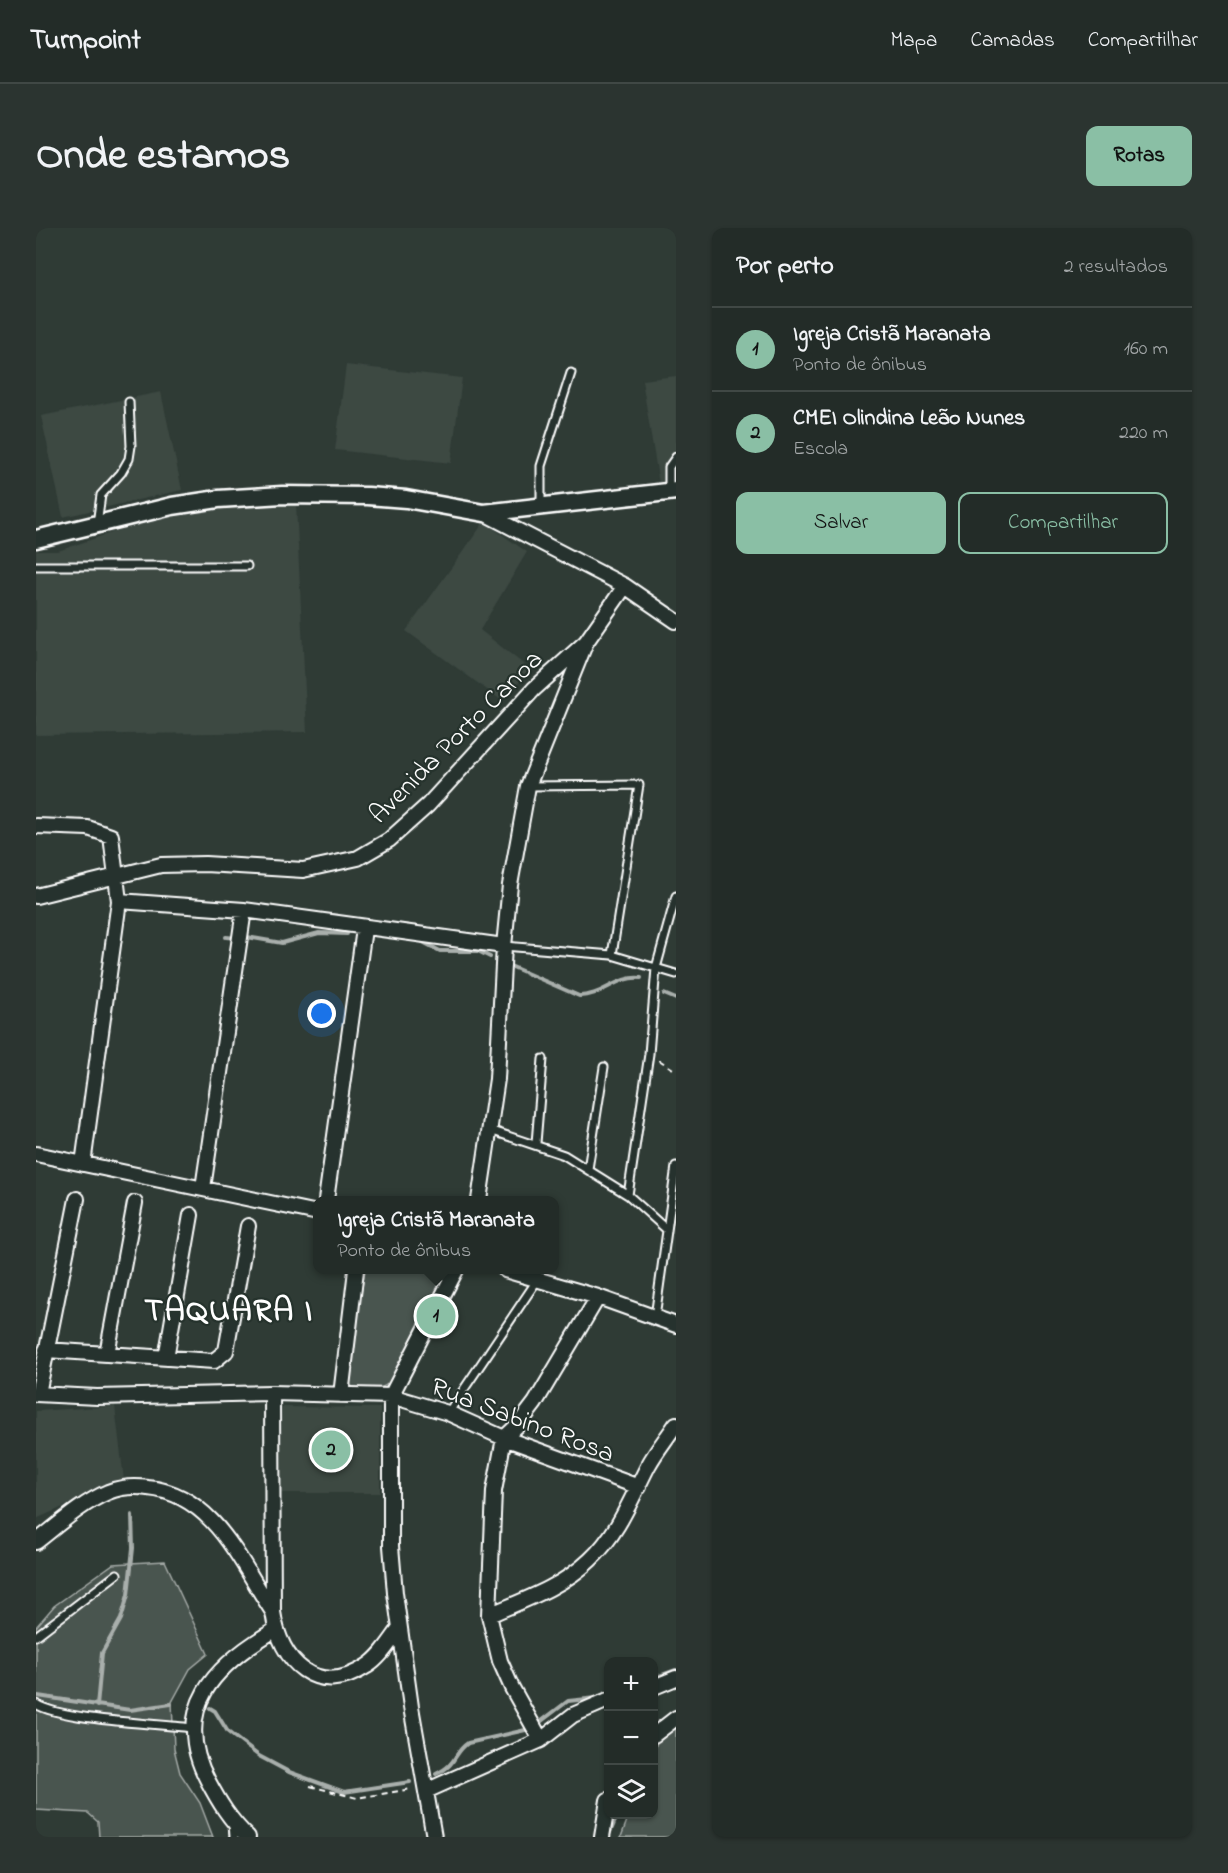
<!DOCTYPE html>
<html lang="pt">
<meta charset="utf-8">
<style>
:root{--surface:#232c28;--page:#2b3430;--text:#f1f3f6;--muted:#a3a7a8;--line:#404845;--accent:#8abfa5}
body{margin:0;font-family:"Indie Flower",sans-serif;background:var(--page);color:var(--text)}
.controls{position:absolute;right:18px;bottom:18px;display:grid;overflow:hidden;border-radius:12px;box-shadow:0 2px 4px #0004}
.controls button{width:54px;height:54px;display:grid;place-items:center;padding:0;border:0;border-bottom:2px solid var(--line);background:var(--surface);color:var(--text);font:30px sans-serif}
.you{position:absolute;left:286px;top:786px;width:21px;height:21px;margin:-15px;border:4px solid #fff;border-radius:50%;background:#1a73e8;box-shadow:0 0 0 9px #1a73e833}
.badge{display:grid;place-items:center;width:39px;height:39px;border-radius:50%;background:var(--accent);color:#111;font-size:20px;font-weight:700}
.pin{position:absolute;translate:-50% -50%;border:3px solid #fff;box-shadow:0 2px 6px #0006}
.popup{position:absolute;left:277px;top:968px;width:246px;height:78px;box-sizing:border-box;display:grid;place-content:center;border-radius:12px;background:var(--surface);filter:drop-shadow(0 2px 4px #0005);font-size:20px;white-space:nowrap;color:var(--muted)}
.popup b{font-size:22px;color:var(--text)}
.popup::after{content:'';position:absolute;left:50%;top:100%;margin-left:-12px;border:12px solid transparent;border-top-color:var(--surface)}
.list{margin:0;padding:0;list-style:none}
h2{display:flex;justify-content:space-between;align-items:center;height:78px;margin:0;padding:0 24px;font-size:26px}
h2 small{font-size:20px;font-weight:400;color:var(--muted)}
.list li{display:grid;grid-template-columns:39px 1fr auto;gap:18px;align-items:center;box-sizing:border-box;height:84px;padding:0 24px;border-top:2px solid var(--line)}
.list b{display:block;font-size:22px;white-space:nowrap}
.list p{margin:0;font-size:20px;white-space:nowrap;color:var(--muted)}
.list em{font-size:20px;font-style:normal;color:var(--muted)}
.actions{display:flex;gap:12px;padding:18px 24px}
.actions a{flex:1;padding:14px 0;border:2px solid var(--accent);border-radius:12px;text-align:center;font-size:21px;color:var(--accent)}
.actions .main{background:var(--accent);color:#111}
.icon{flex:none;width:33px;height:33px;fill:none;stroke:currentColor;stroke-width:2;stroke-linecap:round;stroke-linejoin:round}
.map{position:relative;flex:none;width:640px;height:1609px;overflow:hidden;border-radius:12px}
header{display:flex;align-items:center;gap:36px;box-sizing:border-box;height:84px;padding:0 30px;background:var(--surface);border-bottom:2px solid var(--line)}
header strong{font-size:28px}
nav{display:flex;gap:33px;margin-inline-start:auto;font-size:21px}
.intro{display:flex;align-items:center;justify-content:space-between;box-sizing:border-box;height:144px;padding:0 36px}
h1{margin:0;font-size:42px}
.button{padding:15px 27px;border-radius:12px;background:var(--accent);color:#111;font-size:21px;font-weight:700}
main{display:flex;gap:36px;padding:0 36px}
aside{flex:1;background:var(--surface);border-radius:12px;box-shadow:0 2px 4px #0004}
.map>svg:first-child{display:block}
.built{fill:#3c4842}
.green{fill:#4a544f;stroke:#a4aaa7;stroke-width:1.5}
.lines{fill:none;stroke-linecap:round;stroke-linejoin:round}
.stream{stroke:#a9afac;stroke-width:4}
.service-casing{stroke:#fff;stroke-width:11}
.minor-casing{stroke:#fff;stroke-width:18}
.tertiary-casing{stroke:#fff;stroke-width:21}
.path{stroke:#fff;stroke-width:2;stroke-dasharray:6 4.5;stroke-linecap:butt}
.service{stroke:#26332d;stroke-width:7}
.minor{stroke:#26332d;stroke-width:14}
.tertiary{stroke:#26332d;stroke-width:16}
.labels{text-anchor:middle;stroke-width:4.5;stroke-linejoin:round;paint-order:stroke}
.street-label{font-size:27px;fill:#fff;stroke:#26332d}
.district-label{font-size:33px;font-weight:bold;letter-spacing:1.5px;fill:#fff;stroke:#26332d}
</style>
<header>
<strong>Turnpoint</strong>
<nav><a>Mapa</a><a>Camadas</a><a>Compartilhar</a></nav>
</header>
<div class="intro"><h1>Onde estamos</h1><a class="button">Rotas</a></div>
<main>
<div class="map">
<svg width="640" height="1609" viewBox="0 0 640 1609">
<rect width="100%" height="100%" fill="#2f3b35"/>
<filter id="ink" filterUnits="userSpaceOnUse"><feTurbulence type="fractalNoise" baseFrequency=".0167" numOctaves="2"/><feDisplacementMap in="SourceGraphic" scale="12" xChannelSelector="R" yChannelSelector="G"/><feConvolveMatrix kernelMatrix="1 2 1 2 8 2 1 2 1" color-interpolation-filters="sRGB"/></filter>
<g filter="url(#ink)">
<!-- built -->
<path class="built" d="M310,137L426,150L415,235L299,222Z
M640,148V253L623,256L606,152Z
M125,164L146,262L27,289L5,188Z
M260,276L271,504L0,507V323H22L103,295L186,280Z
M448,294L491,324L444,402L495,442L465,472L370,403Z
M79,1178L88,1252L0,1291V1183Z
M246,1179L344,1180V1265H245Z"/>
<!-- green -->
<path class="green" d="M329,1042H411C400,1066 371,1143 350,1157C341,1163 328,1162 318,1161L310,1151Z
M129,1333L172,1426L154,1441L136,1474L138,1521L144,1545L164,1575L177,1609H63L62,1594L52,1585L0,1582V1399L18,1378L77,1336Z
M640,1481V1609H585L593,1587L618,1586C618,1544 610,1514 640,1481Z"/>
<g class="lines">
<!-- stream -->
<path class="stream" d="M190,709L201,710
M211,709L246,715L283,705L311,706
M381,711L404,723H442L454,729
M472,737L543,768C565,769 582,747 605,750
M628,766L640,771
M618,1450L640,1442
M2,1468L94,1482L135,1476
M61,1478L66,1425L85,1391L92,1367L97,1320L96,1287
M174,1480L179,1483L192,1504L223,1528L253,1544L308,1564L374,1554
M499,1498L532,1473L561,1470
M400,1546C422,1536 417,1525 432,1515L494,1501
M572,1609L582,1586"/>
<!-- service casing -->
<g class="service-casing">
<path id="service" d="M633,264V239L640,229
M505,277V238L535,145
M61,296L65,267L85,245L93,231L95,218L93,174
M0,338H211
M492,558L603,557L576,727
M468,718L576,727L640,746
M454,902L528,927L592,967L631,1002
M500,915L507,831
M552,941L568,839
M592,967L613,826L620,740L640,668
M619,1089L640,938
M412,1185L502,1051
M0,1408L81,1346
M0,1476C24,1492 123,1496 156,1500
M197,1595L198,1609"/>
</g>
<!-- minor casing -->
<g class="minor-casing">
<path id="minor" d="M448,285L589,358L640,393
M0,598L52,600L75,608L83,673L47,936
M0,668L125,637L169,636L267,642L322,630L353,612L392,577L498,461L550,414
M83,673L208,682L468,718
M0,926L282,985
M167,960L208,682
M290,972L328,701
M443,972L461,851L468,718L474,657L492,558L550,414L589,358
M469,1042L562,1069L640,1097
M10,1122L71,1126L99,975
M71,1126L178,1133L190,1123L212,998
M130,1130L155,987
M236,1165L237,1384C244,1434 281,1471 331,1438C344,1430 353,1415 362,1403
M0,1166L61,1169L236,1165L355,1168L412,1185L468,1210L603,1259
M2,1166L41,971
M305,1167L320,1042
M0,1314C22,1297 46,1275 72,1264C85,1259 98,1258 112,1260C178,1266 205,1336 237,1384
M453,1387C488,1372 526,1359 554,1332C582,1306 595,1271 612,1238C620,1223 631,1210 640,1196
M618,1459L640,1450
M618,1507L640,1490
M505,1512L476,1460L464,1433L453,1387L458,1263L468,1210L483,1196L499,1175L562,1069
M390,1563L505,1512L537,1487L572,1472
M212,1609C194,1592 183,1574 172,1553C134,1481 179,1437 239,1402
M398,1609L375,1479L359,1365L355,1318V1168L420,1042
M566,1609L572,1572"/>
</g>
<!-- tertiary casing -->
<g class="tertiary-casing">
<path id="tertiary" d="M0,311L136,278L182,271L246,267L332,268L370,271L448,285L640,263"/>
</g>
<!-- path -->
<path class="path" d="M623,832L640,843
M274,1558L321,1570L375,1561"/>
<!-- service -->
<use href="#service" class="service"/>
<!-- minor -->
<use href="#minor" class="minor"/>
<!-- tertiary -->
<use href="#tertiary" class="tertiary"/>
</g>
</g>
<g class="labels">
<!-- street labels -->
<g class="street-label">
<text transform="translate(419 508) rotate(-45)" y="9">Avenida Porto Canoa</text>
<text transform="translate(487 1191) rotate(21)" y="9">Rua Sabino Rosa</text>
</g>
<!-- district labels -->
<g class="district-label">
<text x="193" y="1092">TAQUARA I</text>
</g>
</g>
</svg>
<div class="controls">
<button>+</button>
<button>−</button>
<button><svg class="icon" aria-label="layers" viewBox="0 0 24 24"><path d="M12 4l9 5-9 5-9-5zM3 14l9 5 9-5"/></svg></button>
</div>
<div class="you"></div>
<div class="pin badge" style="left:400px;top:1088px">1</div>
<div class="popup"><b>Igreja Cristã Maranata</b>Ponto de ônibus</div>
<div class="pin badge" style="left:295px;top:1222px">2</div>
</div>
<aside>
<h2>Por perto<small>2 resultados</small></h2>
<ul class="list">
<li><span class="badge">1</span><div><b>Igreja Cristã Maranata</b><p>Ponto de ônibus</p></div><em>160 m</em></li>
<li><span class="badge">2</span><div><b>CMEI Olindina Leão Nunes</b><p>Escola</p></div><em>220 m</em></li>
</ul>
<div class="actions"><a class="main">Salvar</a><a>Compartilhar</a></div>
</aside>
</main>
